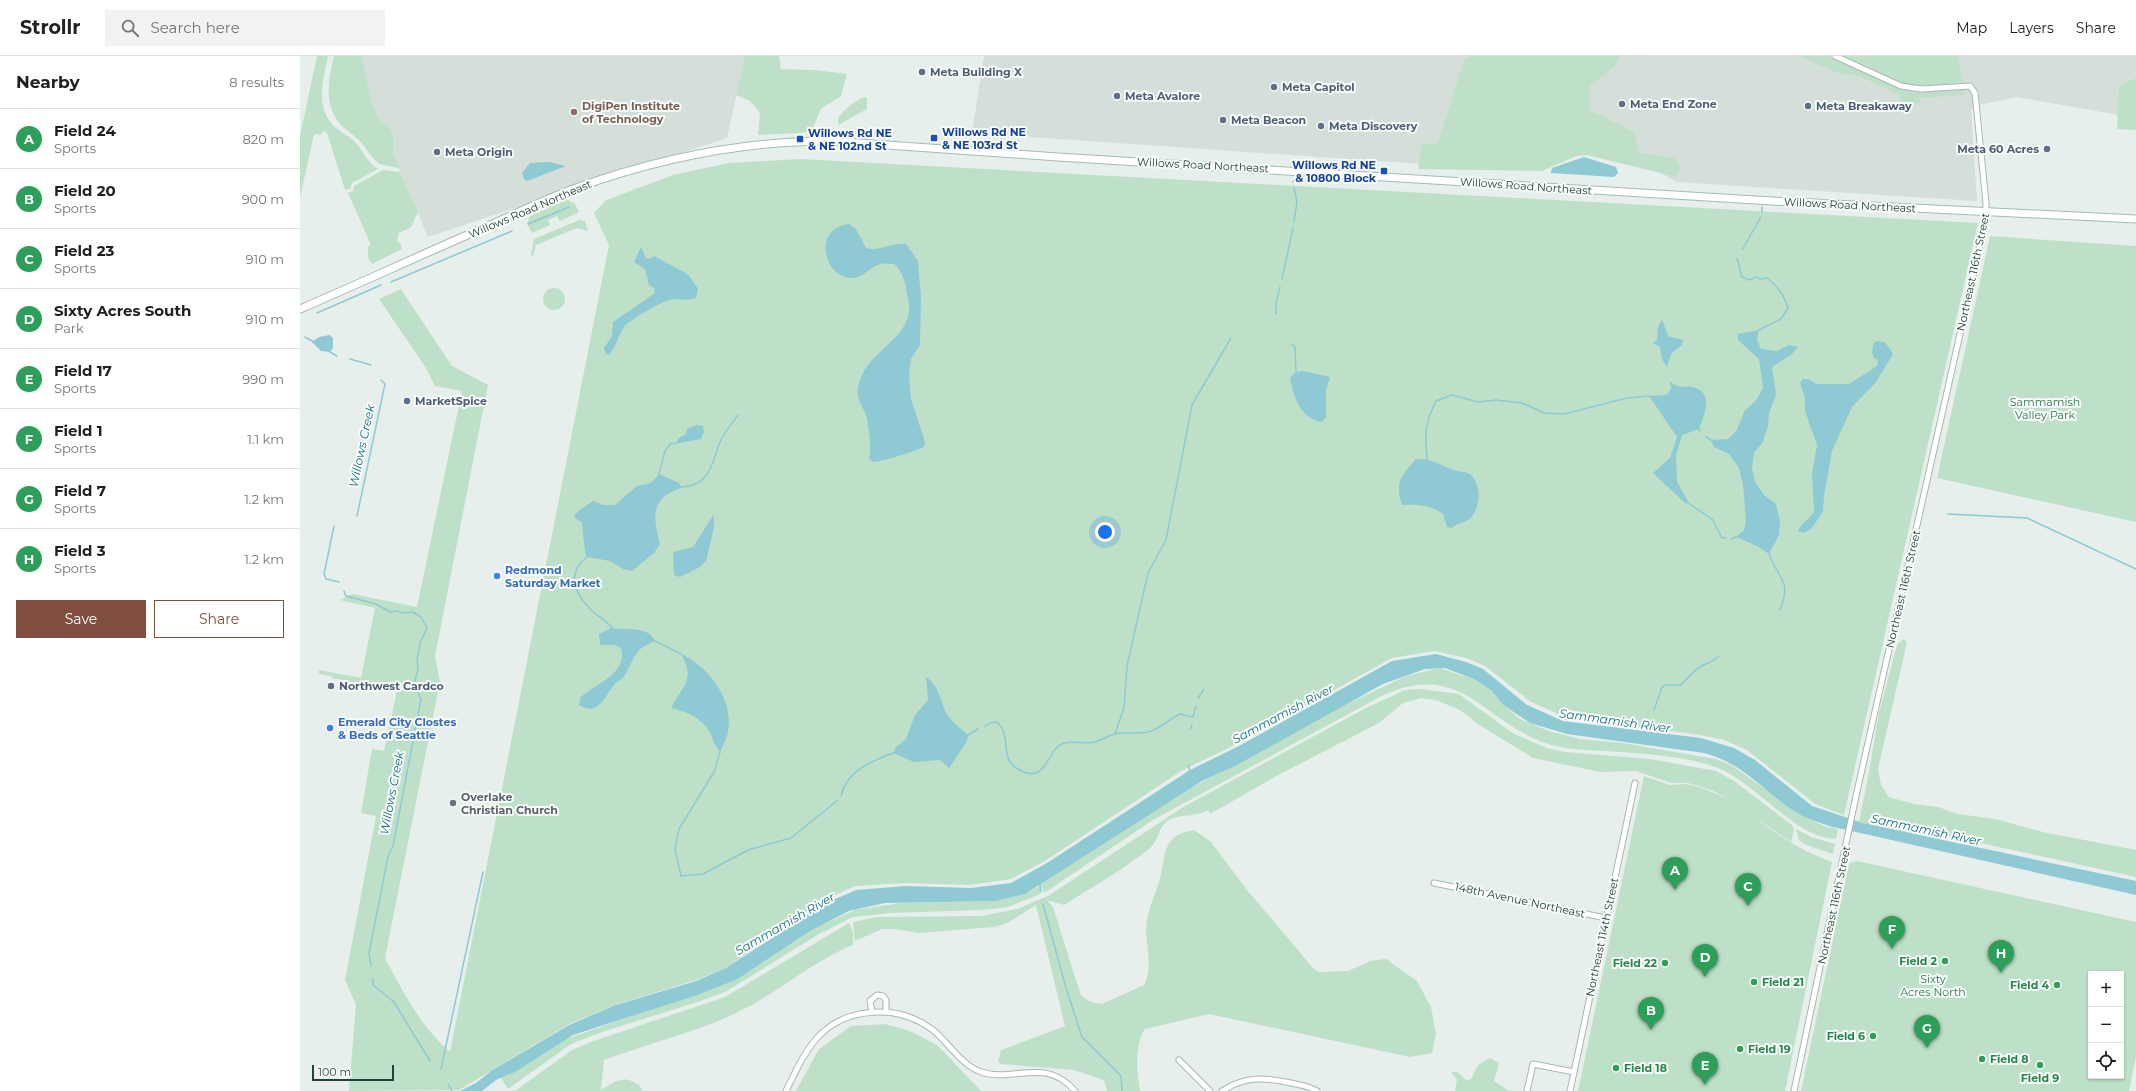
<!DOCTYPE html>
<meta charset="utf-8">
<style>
:root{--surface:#fff;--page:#f2f2f2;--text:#202124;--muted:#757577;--line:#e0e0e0;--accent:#7f4e3f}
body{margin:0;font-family:Montserrat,sans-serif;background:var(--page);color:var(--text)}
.controls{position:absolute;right:12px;bottom:12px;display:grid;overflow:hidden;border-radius:0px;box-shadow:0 1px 3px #0004}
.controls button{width:36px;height:36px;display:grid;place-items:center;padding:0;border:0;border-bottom:1px solid var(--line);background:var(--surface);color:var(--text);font:20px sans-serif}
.scale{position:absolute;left:12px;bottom:10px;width:82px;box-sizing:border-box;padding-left:4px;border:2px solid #24423a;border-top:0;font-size:11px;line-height:14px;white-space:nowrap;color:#24423a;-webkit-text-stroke:3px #f7fbf9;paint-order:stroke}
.you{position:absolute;left:805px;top:476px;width:14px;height:14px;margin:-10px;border:3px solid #fff;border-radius:50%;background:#1a73e8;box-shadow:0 0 0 6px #1a73e833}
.badge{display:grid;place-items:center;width:26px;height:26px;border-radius:50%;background:var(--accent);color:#fff;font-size:13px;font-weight:700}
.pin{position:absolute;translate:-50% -33px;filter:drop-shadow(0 1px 2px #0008)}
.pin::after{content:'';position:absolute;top:21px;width:14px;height:12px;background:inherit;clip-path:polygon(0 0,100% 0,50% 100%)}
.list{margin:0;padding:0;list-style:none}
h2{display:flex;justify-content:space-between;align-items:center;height:52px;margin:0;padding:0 16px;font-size:17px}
h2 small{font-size:13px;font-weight:400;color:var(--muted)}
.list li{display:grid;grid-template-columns:26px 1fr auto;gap:12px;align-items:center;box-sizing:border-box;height:60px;padding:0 16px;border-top:1px solid var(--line)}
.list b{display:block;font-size:15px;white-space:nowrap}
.list p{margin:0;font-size:13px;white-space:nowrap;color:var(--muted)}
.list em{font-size:13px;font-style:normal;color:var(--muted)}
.actions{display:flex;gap:8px;padding:12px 16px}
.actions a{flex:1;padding:9px 0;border:1px solid var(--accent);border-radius:0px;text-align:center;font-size:14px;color:var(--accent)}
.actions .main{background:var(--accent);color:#fff}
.icon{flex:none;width:22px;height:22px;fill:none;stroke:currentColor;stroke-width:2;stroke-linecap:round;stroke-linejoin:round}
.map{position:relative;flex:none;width:1836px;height:1035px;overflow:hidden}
header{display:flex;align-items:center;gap:24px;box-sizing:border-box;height:56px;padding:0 20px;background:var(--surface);border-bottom:1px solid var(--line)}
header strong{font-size:19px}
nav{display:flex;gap:22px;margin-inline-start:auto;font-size:14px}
.search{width:280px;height:36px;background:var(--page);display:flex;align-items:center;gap:10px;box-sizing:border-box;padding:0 14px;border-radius:0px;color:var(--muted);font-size:15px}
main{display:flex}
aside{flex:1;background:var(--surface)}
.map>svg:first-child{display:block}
.built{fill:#d4dfda}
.green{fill:#bfe0c8;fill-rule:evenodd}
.water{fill:#8ec9d4}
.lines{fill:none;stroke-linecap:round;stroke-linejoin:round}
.stream{stroke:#8ec9d4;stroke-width:1.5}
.minor-casing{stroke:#a8b8b2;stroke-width:7}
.secondary-casing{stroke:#a4bbb3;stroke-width:9}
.minor{stroke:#fff;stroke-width:5}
.secondary{stroke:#fff;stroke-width:7}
.service-dot{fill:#5c6f8a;stroke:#f7fbf9;stroke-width:1.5}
.education-dot{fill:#8d6e63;stroke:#f7fbf9;stroke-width:1.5}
.transit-dot{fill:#1a4fb4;stroke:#f7fbf9;stroke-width:1.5}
.shop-dot{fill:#3f7fe0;stroke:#f7fbf9;stroke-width:1.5}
.worship-dot{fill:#6b7280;stroke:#f7fbf9;stroke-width:1.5}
.leisure-dot{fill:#2e9e5b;stroke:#f7fbf9;stroke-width:1.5}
.labels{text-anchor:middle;stroke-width:4;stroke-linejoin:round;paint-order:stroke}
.service-label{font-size:11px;font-weight:bold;fill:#4e5e75;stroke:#f7fbf9;text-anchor:start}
.education-label{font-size:11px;font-weight:bold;fill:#785e54;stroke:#f7fbf9;text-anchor:start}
.transit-label{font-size:11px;font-weight:bold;fill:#164399;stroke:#f7fbf9;text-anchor:start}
.street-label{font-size:11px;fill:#24423a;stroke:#f7fbf9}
.park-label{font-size:11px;fill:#2d7a4b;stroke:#f7fbf9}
.shop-label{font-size:11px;font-weight:bold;fill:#366cbe;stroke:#f7fbf9;text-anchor:start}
.worship-label{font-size:11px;font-weight:bold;fill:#5b616d;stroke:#f7fbf9;text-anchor:start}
.leisure-label{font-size:11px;font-weight:bold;fill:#27864d;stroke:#f7fbf9;text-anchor:end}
.water-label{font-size:12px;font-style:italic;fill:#1c6f80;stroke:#f7fbf9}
</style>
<header>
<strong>Strollr</strong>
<div class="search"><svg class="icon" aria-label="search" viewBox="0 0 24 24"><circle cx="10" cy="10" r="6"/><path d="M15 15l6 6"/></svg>Search here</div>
<nav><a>Map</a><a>Layers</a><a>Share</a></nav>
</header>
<main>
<aside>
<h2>Nearby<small>8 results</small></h2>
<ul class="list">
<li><span class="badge" style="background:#2e9e5b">A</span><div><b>Field 24</b><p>Sports</p></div><em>820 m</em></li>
<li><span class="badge" style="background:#2e9e5b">B</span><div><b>Field 20</b><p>Sports</p></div><em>900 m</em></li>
<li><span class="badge" style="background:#2e9e5b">C</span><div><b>Field 23</b><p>Sports</p></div><em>910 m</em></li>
<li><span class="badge" style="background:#2e9e5b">D</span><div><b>Sixty Acres South</b><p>Park</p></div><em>910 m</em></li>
<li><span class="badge" style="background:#2e9e5b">E</span><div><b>Field 17</b><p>Sports</p></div><em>990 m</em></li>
<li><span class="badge" style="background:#2e9e5b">F</span><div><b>Field 1</b><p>Sports</p></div><em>1.1 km</em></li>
<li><span class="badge" style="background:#2e9e5b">G</span><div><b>Field 7</b><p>Sports</p></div><em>1.2 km</em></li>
<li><span class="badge" style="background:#2e9e5b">H</span><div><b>Field 3</b><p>Sports</p></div><em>1.2 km</em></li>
</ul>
<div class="actions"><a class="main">Save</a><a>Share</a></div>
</aside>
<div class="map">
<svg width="1836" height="1035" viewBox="0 0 1836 1035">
<rect width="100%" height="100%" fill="#e6efeb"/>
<!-- built -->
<path class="built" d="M53,0H445L427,82L128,181L53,5Z
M684,0H1181L1150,110L672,77Z
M1292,0H1836V62L1717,41L1683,48L1671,54L1677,145L1376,126L1268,63Z"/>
<!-- green -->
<path class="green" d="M17,0H28C24,21 15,50 32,68C38,75 47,79 54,85C63,94 67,106 78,113L52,127L50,133L45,134L27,77L23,75L21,79L14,78L0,142V80Z
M34,0H61L72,47L79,64L89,70L93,79V97L100,112L79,108C71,101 66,92 59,84C54,79 47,75 42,70C23,50 28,24 34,0Z
M445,0H479L481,13L514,14L547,18L541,40L521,53L512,74L501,77L458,79L460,57L450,45L436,39Z
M1171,0H1321L1314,11L1290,30V54L1334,76L1339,97L1375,102L1381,112L1377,121L1287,99L1276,100L1242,115L1118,113L1121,89L1138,87L1164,4Z
M1499,0H1658L1665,39L1620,42V47H1609L1598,44L1600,39L1559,20L1538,17Z
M1836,22V74L1817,73L1819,30Z
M564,41L567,42V53L538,69V62C546,52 553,46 564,41Z
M500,103L1678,167L1544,759L1515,748L1447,694L1424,684L1400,679L1265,661L1231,646L1185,610L1166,602L1134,595L1092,602L939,687L881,715L745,805L711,823L670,829L605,827L555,830L522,845L426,912L396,924L312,950L269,968L159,1034L49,1035L56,949L45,924L76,760L61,757L72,693L84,695L97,635L32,622L31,620L19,618V614L61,622L75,552L40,544L52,538L117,551L162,335L135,330L126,312L79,243L101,233L152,310L188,329L135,600L140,626L85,902C103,936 121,971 150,996L309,189L294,157L306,144L373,119L429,107Z
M83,114L100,116L118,156L111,171L99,177L97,185L101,188L102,193L72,208L68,201V191L71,189L48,137L53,135L54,130Z
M267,144L275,148L279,156L260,165L257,160L248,164L250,169L232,177L227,167L230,160Z
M279,164L285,165L288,175L277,172L236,189L233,200L231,199L234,183Z
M1690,180L1836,190V466L1637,422Z
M243 243a11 11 0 1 1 22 0a11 11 0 1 1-22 0Z
M1603,583L1607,586L1578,713L1581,729L1589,741L1614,748L1638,751L1658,758L1695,763L1743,776L1836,794V821L1653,781L1609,777L1559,766L1569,716L1579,657L1597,589Z
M1139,612L1176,624L1189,632L1203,649L1220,663L1249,675L1280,683L1323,687L1416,703L1433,710L1498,757L1526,771L1538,773L1536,783C1528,782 1520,781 1512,777C1478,761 1453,727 1418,712C1387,700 1338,697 1304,695C1289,694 1274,694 1259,691C1186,675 1165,598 1078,642L853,764L744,837L741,828L775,804L891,732L1043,650L1106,620Z
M1121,633L1159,638L1214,678L1247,692L1265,696L1350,703L1416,715L1434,725L1492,769L1494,774L1491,786L1454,761C1479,780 1502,795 1532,806L1485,1035H1278L1344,720L1370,729L1387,728L1405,733L1430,744L1411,734L1388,727H1371L1336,715L1300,716L1233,702L1178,668L1160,654L1136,644L1121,642L1103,647L1079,667L980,718L910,758L908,754C895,762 879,757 867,765C858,772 859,785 849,793C823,814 792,831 764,849L747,844L753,851L781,940L791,946L802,948L844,929C853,914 846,888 846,872C847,853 857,836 861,819C864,807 863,796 870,786C876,778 884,776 894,774L911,786L947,834L1014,913L1019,916L1048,915L1070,905L1086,903L1117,925L1131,951L1136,978L1132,997L1110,1001L909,958L845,973C834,989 837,1017 840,1035H807L804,1024L773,1014L702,1008L698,1006L701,994L765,970L736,849L708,867L694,871L619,877L595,873H582L555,885L553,866L577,861L681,860L717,853L748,840L885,750L1066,652L1105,634Z
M1496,773L1511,781L1535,788L1533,798L1506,789L1499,784Z
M1557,805L1836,866V1000L1829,1035H1501L1549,807ZM1791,918H1821V1020H1791Z
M740,830V838L708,851L682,854L591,857L553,861L519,878L427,935L401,945L305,975L271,988L208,1033L201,1022L209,1019L266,983L438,923L517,871L555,854L601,847L696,845L725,838Z
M549,867L553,876V889C513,905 480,935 442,954C399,976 349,987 304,1004L301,1034C317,1025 323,1018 340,1030L342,1035H215L272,994L293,985L425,941Z
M585,968L610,975L637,989L681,1035H496L519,993L551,970Z
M1190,1002L1199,1007L1194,1025L1209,1035H1155L1157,1023L1152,1018V1016H1158L1166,1024L1171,1023L1178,1009Z"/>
<!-- water -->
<path class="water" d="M1284,101L1316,111L1318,117L1314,121L1251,117L1252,112Z
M250,106L266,110L227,125L224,123L222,117L230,107Z
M549,168L556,173L566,192C579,196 592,186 606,188L618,205L619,219L621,242L620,289L611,303L609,317L611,343L625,386L624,391C616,395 581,406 573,406L569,402C572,389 569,376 567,363C565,352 556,345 558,332C564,296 604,288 609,256C610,250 608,243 607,238C606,227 602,215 594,208C590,208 585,207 581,208C567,211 563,226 545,221C522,214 515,172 549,168Z
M341,191L346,202L350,203L354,200L386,217L391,222L398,233L396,242C386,246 377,241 366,245C357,249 329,264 324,271C318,280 317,290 309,299L306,298L304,292L312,280L313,266L355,237L354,232L349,229L345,213L334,206Z
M1362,263L1368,280L1383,284L1382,289L1371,298L1367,311L1362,303L1360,291L1353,287L1357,283L1358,270Z
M1459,274L1457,284L1461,293L1477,295L1489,289L1498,291L1492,298L1472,311L1476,339L1469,357L1468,370L1463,386L1454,397L1452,412L1455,426L1464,439L1476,448L1480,465L1479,479L1469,498L1459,491L1436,481L1444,474L1446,465L1443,428L1439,412L1429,398L1414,391L1411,384L1428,383L1437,374L1445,354L1455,346L1463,332L1459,303L1438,284V278Z
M30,279L33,282V292L30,296L21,295L12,286L19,281Z
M1577,285L1585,286L1593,298L1576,326L1552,351L1532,395L1524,440L1523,456L1511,473L1504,477L1498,475C1501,468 1509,463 1514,456L1512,418L1517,389L1505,355V342L1500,327L1503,323H1508L1517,328H1549L1577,310L1578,304L1574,302L1572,296L1573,288Z
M1003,315L1030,321L1026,335V361L1022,366C1000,363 994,341 990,322L996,316Z
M1370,325C1380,334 1382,329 1393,331C1415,337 1404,359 1399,373L1382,379L1376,400L1377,426L1388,445L1386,448L1353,417L1370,402L1377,381L1349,340L1367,339L1371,333Z
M397,369L403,370L404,376L401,383L375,388L379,382L386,378L387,373Z
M1116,403C1131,402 1140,409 1154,414C1159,416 1167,415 1171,419C1182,429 1181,455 1168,464C1163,467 1158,467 1152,472L1147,471L1143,458C1130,449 1118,448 1102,449C1094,427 1102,419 1116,403Z
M359,418L379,427L382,431C378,434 372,435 368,438C349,449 356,472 360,488L354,497L332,515L323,513L310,505L287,501L285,497L282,467L274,461L277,456L293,445L303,449H315L337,430L351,427Z
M414,458V471L406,505L400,511L380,521L374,519L373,496L393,491Z
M312,572C327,575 348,569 355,585C349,587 344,590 339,594C333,602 330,610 325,619C323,623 317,625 314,629C305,640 298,661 279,649L280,642C296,627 328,618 321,592L315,589H300L299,578Z
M381,598C409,611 434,643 428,676C427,683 422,690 420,696C415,690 413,684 410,677C403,662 385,655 371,652C383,629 396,624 381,598Z
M1136,598L1166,606L1183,613L1227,649L1263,665L1401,682L1434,692L1455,704L1512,750L1563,767L1836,825V839L1529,770C1519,766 1507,763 1497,757C1464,736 1445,708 1404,697L1267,678L1230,667L1203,649L1191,634L1176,624L1145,612L1125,613L1083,628L937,709L902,725L725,838L696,845L585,847L549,855L512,874L438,923L397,939L273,979L215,1016L196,1024L182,1035H160L176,1027L191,1015L269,969L313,950L396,925L426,912L524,848L556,834L606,830L671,832L711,827L747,807L890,714L939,690L1092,605Z
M626,621C640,629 640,649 649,661C654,668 662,673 668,679L667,685L649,712L640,704L614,706L593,697L596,691L606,683L615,659L628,644Z"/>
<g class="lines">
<!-- stream -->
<path class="stream" d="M993,126L995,122
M994,132L997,146L994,165
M1462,156V151
M228,168L269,151
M1442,194L1461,161
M1437,202L1442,221L1449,224L1457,221L1460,223L1467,222C1478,230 1484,239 1488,252L1481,263L1459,274
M982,223L993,172
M91,226L212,175
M17,257L81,229
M976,258V247L980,231
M5,281L14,286
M992,288L995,291L996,316
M30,296L37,300
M50,303L71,309
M1399,373L1400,375
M1406,381L1411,384
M1127,403C1125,377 1124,369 1136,345L1152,339L1178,346L1196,344L1222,347L1244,357L1264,358L1327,342L1349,340
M359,418L365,395L371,387L375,388
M382,431C414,429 411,403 422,382C426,374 433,366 438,359
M1388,447L1412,463L1422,482H1426
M1648,458L1727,462L1836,513
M57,460L85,328L81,324
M34,470L24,518L26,523L39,526
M1431,483L1436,481
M1469,498C1479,525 1492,523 1480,554
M287,501C266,517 274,537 291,554C297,560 306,564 312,572
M44,535L46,540L76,548L90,556L97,555L103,557L113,556L121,561L127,572L120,587L117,604L118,614L114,628L121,643L93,790L88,801L69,897L71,910
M355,585L381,598
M898,642L904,633
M1354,654L1362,631L1366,629H1381C1387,623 1393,615 1400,611C1406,607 1413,606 1419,600
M684,671L690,667L697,666C713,681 698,702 718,713C748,731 746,692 764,687C773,685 785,688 794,686C801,685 807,680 814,678C825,676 837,678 848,676C858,674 870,663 880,658L893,661L896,650
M890,674L892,669
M1350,675L1352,669
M815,678L824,652L827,610L848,517L866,484L892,349L931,282
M668,679L678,673
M420,696L414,716L379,773L375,793L381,820L403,818L448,794L491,782L538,744
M888,709L890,715
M541,740C546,715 572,705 593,697
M740,828L741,836
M743,848L766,932L782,981L821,1020L822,1035
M73,923V929L94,946L130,1005
M141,1013L183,816
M148,1028L152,1035"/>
<!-- minor casing -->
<g class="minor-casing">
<path id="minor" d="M1134,827L1306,862
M572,956L570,945L577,939L583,940L586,944V956
M879,1004L910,1035
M486,1035C495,1017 503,998 517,982C546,950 599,948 633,974C649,987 661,1009 681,1016C715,1027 745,1000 775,1035
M922,1035C945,1020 965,1021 991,1027C1000,1029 1009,1030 1017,1035
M1227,1035L1233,1008L1274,1016
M1270,1035L1335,727
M1494,1035L1556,740L1685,167L1686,147L1675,37L1670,30L1621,33L1601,30L1535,0"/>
</g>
<!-- secondary casing -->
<g class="secondary-casing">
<path id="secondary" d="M0,253C63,226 125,197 188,170C217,157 246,143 276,132C357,103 444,85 530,85L758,101L1472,145L1836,163"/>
</g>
<!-- minor -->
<use href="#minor" class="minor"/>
<!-- secondary -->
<use href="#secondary" class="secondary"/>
</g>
<!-- markers -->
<g class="service-dot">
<circle cx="622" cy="16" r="4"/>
<circle cx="974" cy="31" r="4"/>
<circle cx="817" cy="40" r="4"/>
<circle cx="1322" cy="48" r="4"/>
<circle cx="1508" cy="50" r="4"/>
<circle cx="923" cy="64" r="4"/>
<circle cx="1021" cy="70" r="4"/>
<circle cx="1747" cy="93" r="4"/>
<circle cx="137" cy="96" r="4"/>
<circle cx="107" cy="345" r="4"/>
<circle cx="31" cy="630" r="4"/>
</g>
<circle class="education-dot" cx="274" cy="56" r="4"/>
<g class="transit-dot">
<rect x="630" y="78" width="8" height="8" rx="2"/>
<rect x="496" y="79" width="8" height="8" rx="2"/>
<rect x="1080" y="111" width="8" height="8" rx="2"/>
</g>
<g class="shop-dot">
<circle cx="197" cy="520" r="4"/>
<circle cx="30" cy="672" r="4"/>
</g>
<circle class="worship-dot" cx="153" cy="747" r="4"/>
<g class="leisure-dot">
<circle cx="1645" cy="905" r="4"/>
<circle cx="1365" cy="907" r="4"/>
<circle cx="1454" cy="926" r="4"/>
<circle cx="1757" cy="929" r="4"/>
<circle cx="1573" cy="980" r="4"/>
<circle cx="1440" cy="993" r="4"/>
<circle cx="1682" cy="1003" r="4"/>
<circle cx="1740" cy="1009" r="4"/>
<circle cx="1316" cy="1012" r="4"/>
</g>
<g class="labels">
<!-- service labels -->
<g class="service-label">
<text x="630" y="20">Meta Building X</text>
<text x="982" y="35">Meta Capitol</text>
<text x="825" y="44">Meta Avalore</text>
<text x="1330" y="52">Meta End Zone</text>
<text x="1516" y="54">Meta Breakaway</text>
<text x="931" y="68">Meta Beacon</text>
<text x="1029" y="74">Meta Discovery</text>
<text x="1739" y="97" text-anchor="end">Meta 60 Acres</text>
<text x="145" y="100">Meta Origin</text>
<text x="115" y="349">MarketSpice</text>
<text x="39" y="634">Northwest Cardco</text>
</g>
<!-- education labels -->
<g class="education-label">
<text x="282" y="54">DigiPen Institute<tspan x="282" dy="13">of Technology</tspan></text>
</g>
<!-- transit labels -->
<g class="transit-label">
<text x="642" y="80">Willows Rd NE<tspan x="642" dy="13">&amp; NE 103rd St</tspan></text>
<text x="508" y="81">Willows Rd NE<tspan x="508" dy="13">&amp; NE 102nd St</tspan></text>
<text x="1076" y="113" text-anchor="end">Willows Rd NE<tspan x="1076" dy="13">&amp; 10800 Block</tspan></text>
</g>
<!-- street labels -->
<g class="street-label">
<text transform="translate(903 109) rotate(3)" y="4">Willows Road Northeast</text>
<text transform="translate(1226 130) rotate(4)" y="4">Willows Road Northeast</text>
<text transform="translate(1550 149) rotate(3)" y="4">Willows Road Northeast</text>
<text transform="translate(230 153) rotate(-23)" y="4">Willows Road Northeast</text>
<text transform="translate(1673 216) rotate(-78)" y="4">Northeast 116th Street</text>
<text transform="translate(1603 533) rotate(-77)" y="4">Northeast 116th Street</text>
<text transform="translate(1220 844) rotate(12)" y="4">148th Avenue Northeast</text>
<text transform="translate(1534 849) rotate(-78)" y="4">Northeast 116th Street</text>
<text transform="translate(1302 881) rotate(-78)" y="4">Northeast 114th Street</text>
</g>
<!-- park labels -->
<g class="park-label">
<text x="1745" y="350">Sammamish<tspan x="1745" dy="13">Valley Park</tspan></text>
<text x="1633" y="927">Sixty<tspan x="1633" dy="13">Acres North</tspan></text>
</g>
<!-- shop labels -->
<g class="shop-label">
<text x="205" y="518">Redmond<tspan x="205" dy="13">Saturday Market</tspan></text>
<text x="38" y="670">Emerald City Clostes<tspan x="38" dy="13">&amp; Beds of Seattle</tspan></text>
</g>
<!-- worship labels -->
<g class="worship-label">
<text x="161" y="745">Overlake<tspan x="161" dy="13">Christian Church</tspan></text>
</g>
<!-- leisure labels -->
<g class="leisure-label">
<text x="1637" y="909">Field 2</text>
<text x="1357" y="911">Field 22</text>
<text x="1462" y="930" text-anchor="start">Field 21</text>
<text x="1749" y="933">Field 4</text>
<text x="1565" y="984">Field 6</text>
<text x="1448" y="997" text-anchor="start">Field 19</text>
<text x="1690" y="1007" text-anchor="start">Field 8</text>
<text x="1324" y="1016" text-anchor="start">Field 18</text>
<text x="1740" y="1026" text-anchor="middle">Field 9</text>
</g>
<!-- water labels -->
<g class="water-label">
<text transform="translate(62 390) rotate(-78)" y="4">Willows Creek</text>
<text transform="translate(983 658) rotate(-28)" y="4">Sammamish River</text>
<text transform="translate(1315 665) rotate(8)" y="4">Sammamish River</text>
<text transform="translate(92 737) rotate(-79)" y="4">Willows Creek</text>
<text transform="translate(1626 774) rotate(12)" y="4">Sammamish River</text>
<text transform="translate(485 868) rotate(-30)" y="4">Sammamish River</text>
</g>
</g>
</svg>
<div class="controls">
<button>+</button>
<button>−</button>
<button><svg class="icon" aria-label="locate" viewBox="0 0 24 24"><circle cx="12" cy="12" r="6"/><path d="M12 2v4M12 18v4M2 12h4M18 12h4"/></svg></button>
</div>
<div class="scale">100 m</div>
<div class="you"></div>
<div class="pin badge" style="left:1375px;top:834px;background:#2e9e5b">A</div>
<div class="pin badge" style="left:1351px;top:974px;background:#2e9e5b">B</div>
<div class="pin badge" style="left:1448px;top:850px;background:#2e9e5b">C</div>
<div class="pin badge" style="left:1405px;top:921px;background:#2e9e5b">D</div>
<div class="pin badge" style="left:1405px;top:1029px;background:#2e9e5b">E</div>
<div class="pin badge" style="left:1592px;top:893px;background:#2e9e5b">F</div>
<div class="pin badge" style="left:1627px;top:992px;background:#2e9e5b">G</div>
<div class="pin badge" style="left:1701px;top:917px;background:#2e9e5b">H</div>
</div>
</main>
